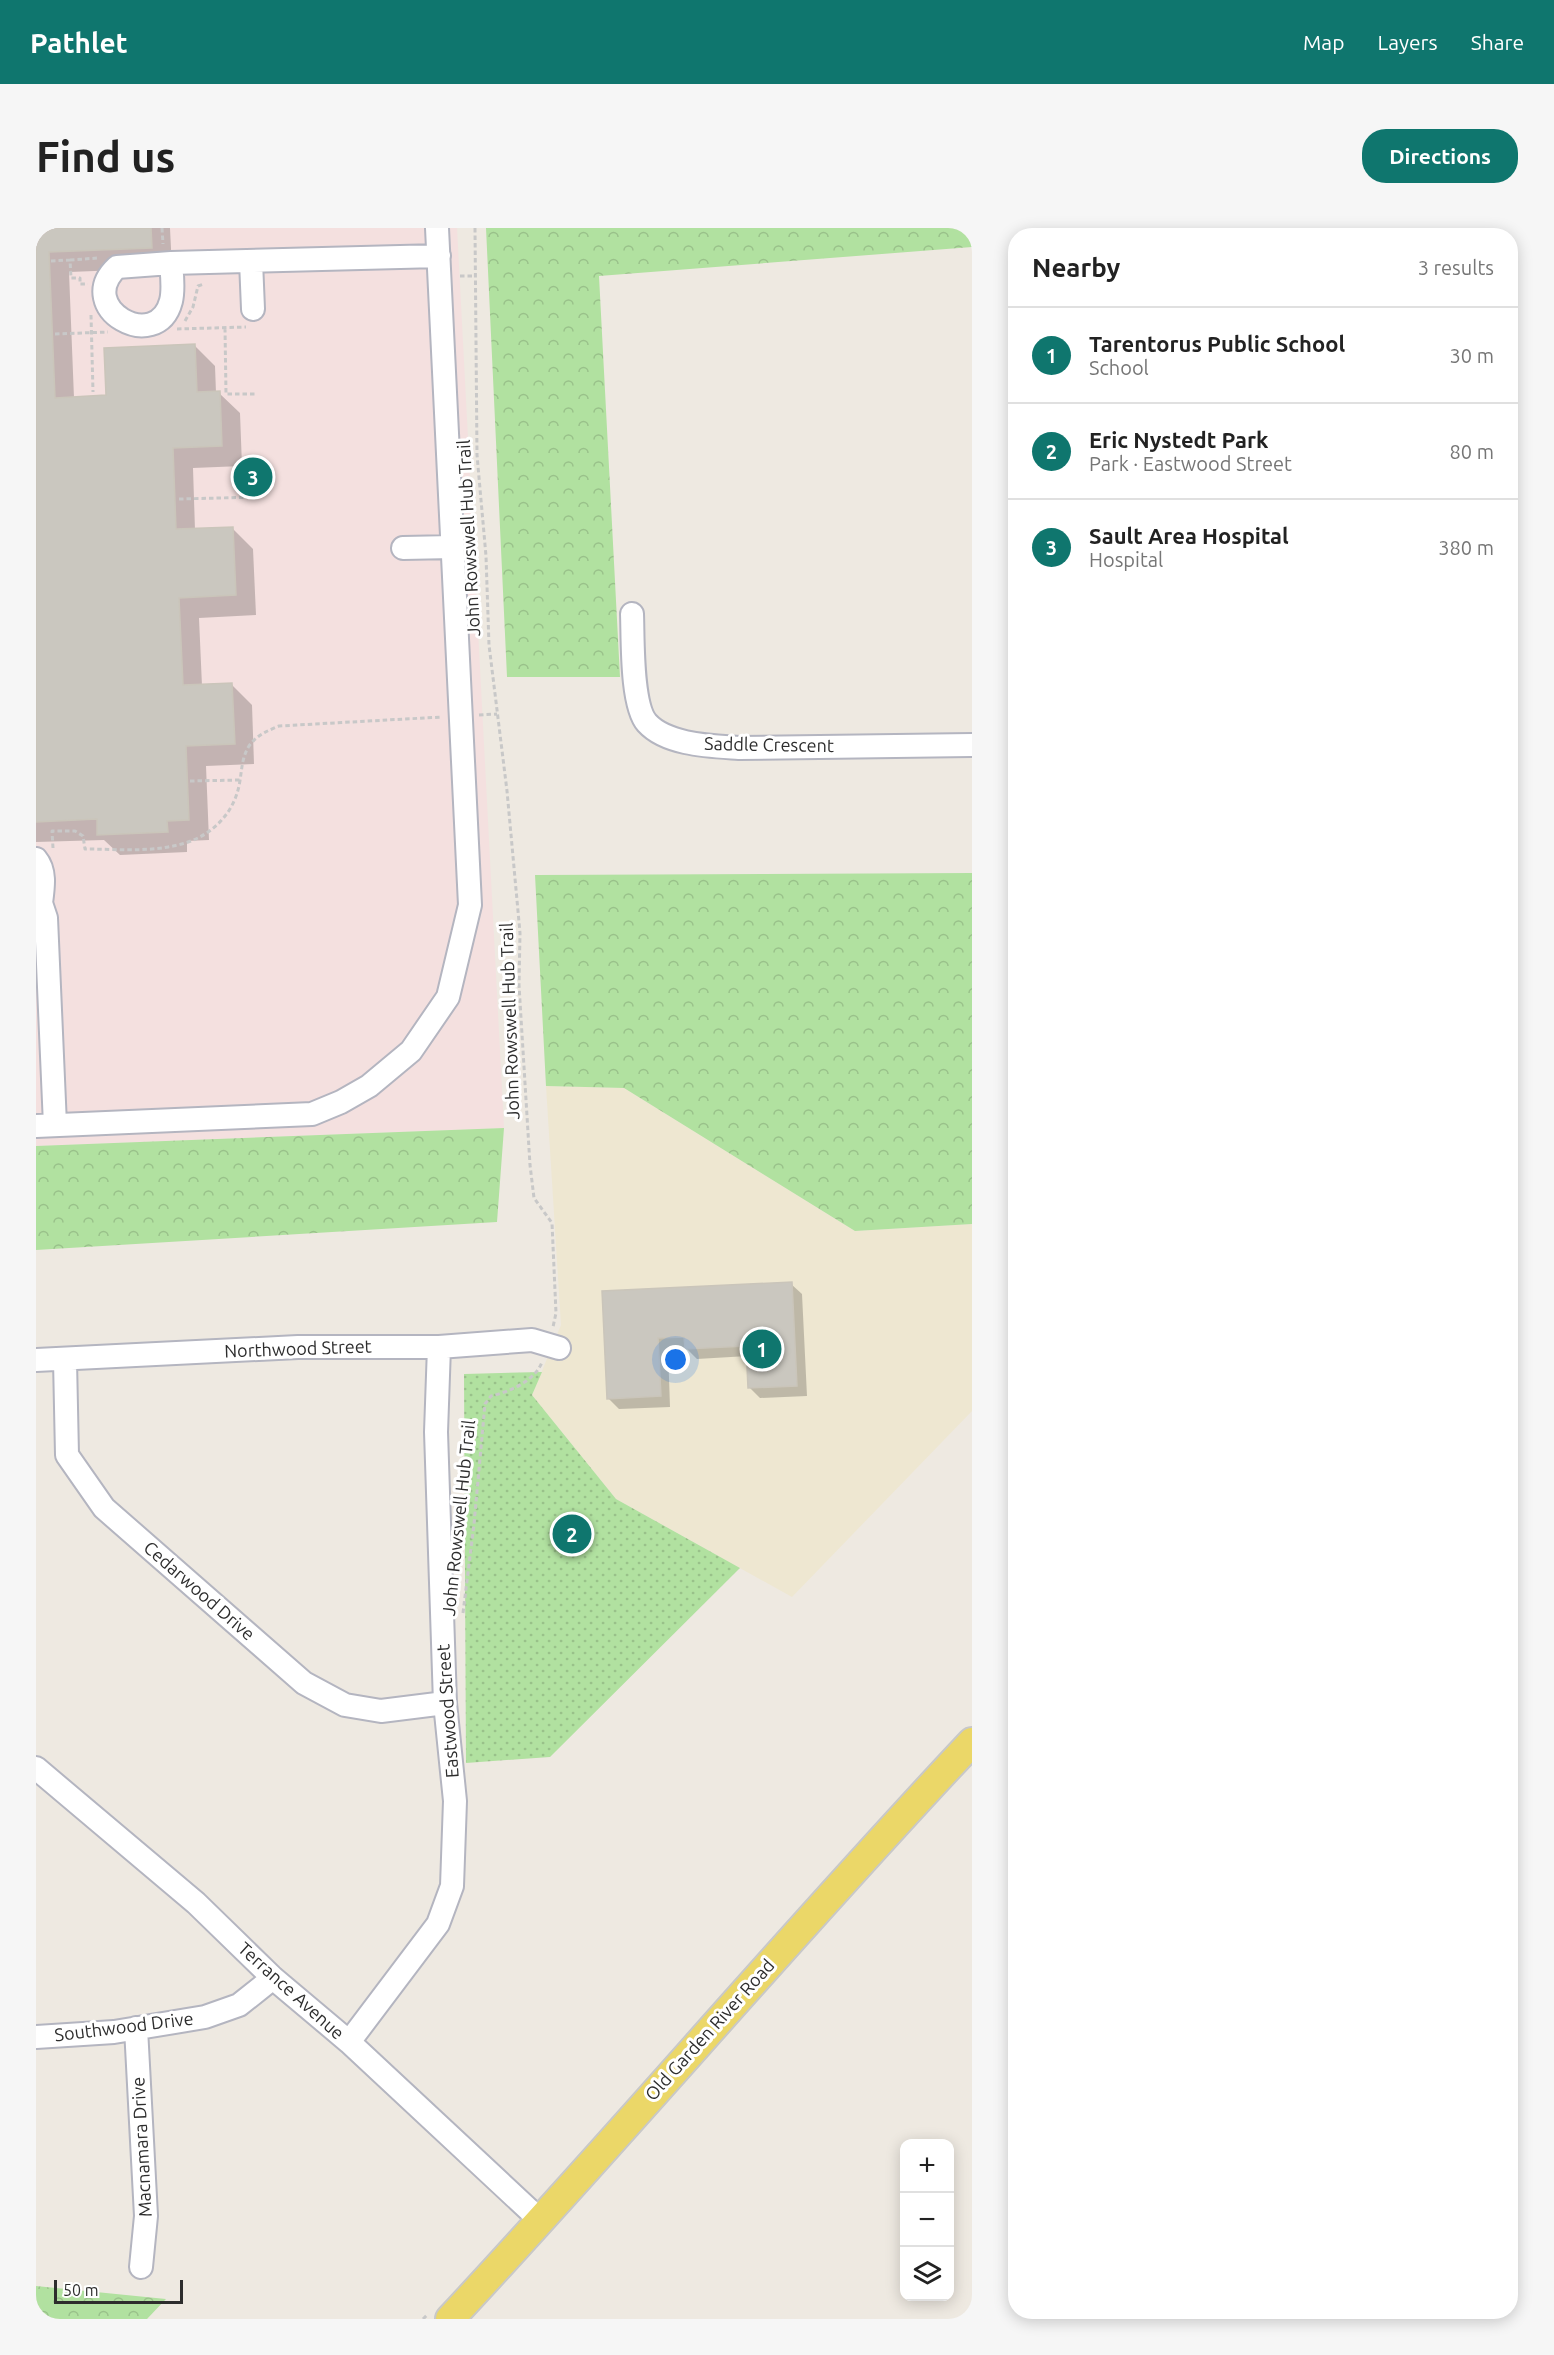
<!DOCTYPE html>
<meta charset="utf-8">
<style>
:root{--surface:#fff;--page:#f6f6f6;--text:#222;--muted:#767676;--line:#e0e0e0;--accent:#0f766e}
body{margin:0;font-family:Ubuntu,sans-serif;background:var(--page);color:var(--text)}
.controls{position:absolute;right:18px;bottom:18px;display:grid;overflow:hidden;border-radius:12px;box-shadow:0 3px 15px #0003}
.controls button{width:54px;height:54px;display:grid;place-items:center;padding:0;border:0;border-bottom:2px solid var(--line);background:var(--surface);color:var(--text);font:30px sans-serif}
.scale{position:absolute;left:18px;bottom:15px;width:129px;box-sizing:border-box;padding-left:6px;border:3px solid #2d2d2d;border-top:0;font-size:16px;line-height:21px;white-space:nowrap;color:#2d2d2d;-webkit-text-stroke:4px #fff;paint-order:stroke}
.you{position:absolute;left:640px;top:1132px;width:21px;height:21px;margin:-15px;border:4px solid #fff;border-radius:50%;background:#1a73e8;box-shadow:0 0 0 9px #1a73e833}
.badge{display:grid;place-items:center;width:39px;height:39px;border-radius:50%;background:var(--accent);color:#fff;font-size:20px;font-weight:700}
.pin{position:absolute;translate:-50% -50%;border:3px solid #fff;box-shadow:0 2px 6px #0006}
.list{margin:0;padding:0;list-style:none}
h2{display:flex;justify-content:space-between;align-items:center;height:78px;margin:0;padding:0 24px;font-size:26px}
h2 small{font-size:20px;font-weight:400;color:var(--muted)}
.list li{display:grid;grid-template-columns:39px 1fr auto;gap:18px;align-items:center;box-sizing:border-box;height:96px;padding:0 24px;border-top:2px solid var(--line)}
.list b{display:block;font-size:22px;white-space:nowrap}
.list p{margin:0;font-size:20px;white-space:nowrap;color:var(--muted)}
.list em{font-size:20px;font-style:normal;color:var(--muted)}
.icon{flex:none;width:33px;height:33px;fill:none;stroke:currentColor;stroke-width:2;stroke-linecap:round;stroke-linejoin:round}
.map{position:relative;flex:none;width:936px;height:2091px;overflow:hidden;border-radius:24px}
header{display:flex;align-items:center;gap:36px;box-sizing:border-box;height:84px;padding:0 30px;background:var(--accent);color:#fff}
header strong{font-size:28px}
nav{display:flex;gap:33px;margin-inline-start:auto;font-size:21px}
.intro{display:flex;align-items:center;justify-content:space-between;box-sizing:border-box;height:144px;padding:0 36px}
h1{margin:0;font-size:42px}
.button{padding:15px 27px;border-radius:24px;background:var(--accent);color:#fff;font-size:21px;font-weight:700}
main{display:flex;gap:36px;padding:0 36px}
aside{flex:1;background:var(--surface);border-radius:24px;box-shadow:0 3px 15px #0003}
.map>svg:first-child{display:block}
.education{fill:#eee7d1}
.medical{fill:#f4e0df}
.forest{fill:url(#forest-crowns)}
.park{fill:url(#park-dots)}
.shadow{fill:#0003}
.building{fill:#cac7bf;stroke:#cac5ba;stroke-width:1.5}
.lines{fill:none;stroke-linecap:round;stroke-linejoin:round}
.minor-casing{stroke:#b4b5c0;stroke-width:26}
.major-casing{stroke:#c8c8c8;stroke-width:32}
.path{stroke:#c8c8c8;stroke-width:3;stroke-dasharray:4.5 3;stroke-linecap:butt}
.minor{stroke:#fff;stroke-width:22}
.major{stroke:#ebd768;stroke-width:28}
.labels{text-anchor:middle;stroke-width:6;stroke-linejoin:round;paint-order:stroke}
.street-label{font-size:18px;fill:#2d2d2d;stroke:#fff}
</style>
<header>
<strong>Pathlet</strong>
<nav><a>Map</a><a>Layers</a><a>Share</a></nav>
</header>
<div class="intro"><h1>Find us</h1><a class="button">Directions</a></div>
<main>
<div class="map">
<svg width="936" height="2091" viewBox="0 0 936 2091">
<defs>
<pattern id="forest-crowns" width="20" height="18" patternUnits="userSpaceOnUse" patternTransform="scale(1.5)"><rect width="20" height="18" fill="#b1e1a0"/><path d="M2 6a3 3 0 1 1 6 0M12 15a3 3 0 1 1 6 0" fill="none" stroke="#99c18a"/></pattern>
<pattern id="park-dots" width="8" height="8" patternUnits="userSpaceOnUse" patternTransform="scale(1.5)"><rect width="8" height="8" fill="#b1e1a0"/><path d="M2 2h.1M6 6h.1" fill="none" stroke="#99c18a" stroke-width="1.8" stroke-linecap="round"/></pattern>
</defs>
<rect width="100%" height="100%" fill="#eee9e1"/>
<!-- education -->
<path class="education" d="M510,858L588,860L819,1003L936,996V1183L756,1369L580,1271L496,1167L525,1097Z"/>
<!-- medical -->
<path class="medical" d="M0,0H421L468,900L0,918Z"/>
<!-- forest -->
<path class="forest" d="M450,0H936V19L563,48L584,449H471Z
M936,645V996L819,1003L588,860L510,858L499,647Z
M468,900L461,994L0,1022V918Z
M0,2058L130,2071L111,2091H0Z"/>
<!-- park -->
<path class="park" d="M506,1144L496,1167L580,1271L704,1340L514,1529L430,1535L428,1146Z"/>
<!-- shadow -->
<path class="shadow" d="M0,0H134L136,40L33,44L38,170L71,169L159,118L179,138L180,165H183L204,185L206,238L157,240L159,302L196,300L217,321L220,387L163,390L166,458L196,457L216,477L218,536L170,538L173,612L151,613V624L84,627L68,612L0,614Z
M755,1056L766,1066L771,1168L724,1170L713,1159L712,1128L661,1131L650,1120H632L634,1179L583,1181L572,1170L567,1064Z"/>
<!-- building -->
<path class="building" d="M0,0H115L116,20L13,24L19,170L70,167L68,120L159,116L161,164L184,163L186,218L137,220L140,301L197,299L200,367L143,370L147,457L196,455L199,516L150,518L153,592L131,593L132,604L61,607V591L0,594Z
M756,1054L761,1158L712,1160L710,1118L649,1121L648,1109L622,1110L625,1168L571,1171L566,1063Z"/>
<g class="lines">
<!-- minor casing -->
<g class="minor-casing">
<path id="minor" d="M215,33L217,81
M135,35L403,28
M135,35C136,47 138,61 135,73C121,127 37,80 81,39Z
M367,320L417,319
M596,386C597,410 595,477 611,495C631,517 675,518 703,520L936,517
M0,631C10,643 7,660 5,675
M0,671L5,675L10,690L19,897
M0,898L276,886L305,874L333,858L375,823L412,769L434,677L401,0
M0,1132L262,1119H403L496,1112L523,1120
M29,1132L31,1227L68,1280L268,1455L309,1477L345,1483L409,1475
M0,1540L160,1675L237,1750L313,1814L505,1993
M100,1800L110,1988L105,2039
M0,1809L78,1804L169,1789L203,1777L237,1750
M313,1814L402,1696L416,1658L419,1573L409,1475L400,1204L403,1119"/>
</g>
<!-- major casing -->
<g class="major-casing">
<path id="major" d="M414,2091C591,1901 758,1703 936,1514"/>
</g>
<!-- path -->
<path class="path" d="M126,0L127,16
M439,0L441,227L450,328L453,417L471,563L484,705L483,757L494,937L498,970L516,995L520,1085L517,1099
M34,32L62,30
M15,33L34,32L35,50H44V56H52
M424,48H440
M55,87L57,164
M149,93L157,79L162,58L168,56
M189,100L190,166H220
M141,101L210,99
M19,106L72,104
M143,271L223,269
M443,487L461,486
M154,553L204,552
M17,620L16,603H39L47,608L49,621C82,621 117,625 149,615C176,607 197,586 203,558C206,544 205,531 213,518C221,507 231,503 243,498L406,489
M427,1385L438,1296L449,1176L455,1168C473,1164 499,1153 506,1134
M387,2091L392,2086"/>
<!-- minor -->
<use href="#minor" class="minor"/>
<!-- major -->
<use href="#major" class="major"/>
</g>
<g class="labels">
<!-- street labels -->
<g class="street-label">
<text transform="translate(433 310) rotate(-93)" y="6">John Rowswell Hub Trail</text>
<text transform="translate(733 517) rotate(1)" y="6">Saddle Crescent</text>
<text transform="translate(474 793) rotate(-92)" y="6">John Rowswell Hub Trail</text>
<text transform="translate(262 1121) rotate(-2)" y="6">Northwood Street</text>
<text transform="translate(423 1290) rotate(-84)" y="6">John Rowswell Hub Trail</text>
<text transform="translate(163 1363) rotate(41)" y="6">Cedarwood Drive</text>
<text transform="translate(412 1483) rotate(-94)" y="6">Eastwood Street</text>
<text transform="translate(255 1763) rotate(42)" y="6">Terrance Avenue</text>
<text transform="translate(88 1799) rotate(-7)" y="6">Southwood Drive</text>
<text transform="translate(674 1802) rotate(-48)" y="6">Old Garden River Road</text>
<text transform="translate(106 1919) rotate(-93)" y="6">Macnamara Drive</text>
</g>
</g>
</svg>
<div class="controls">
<button>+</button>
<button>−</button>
<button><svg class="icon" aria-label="layers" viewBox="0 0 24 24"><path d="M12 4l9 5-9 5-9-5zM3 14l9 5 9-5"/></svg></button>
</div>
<div class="scale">50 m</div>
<div class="you"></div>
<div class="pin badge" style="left:726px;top:1121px">1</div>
<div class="pin badge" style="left:536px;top:1306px">2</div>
<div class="pin badge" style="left:217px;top:249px">3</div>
</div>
<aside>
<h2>Nearby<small>3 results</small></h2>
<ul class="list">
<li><span class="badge">1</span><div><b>Tarentorus Public School</b><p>School</p></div><em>30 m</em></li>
<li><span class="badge">2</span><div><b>Eric Nystedt Park</b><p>Park · Eastwood Street</p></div><em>80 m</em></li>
<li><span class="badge">3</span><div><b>Sault Area Hospital</b><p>Hospital</p></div><em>380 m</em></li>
</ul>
</aside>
</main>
